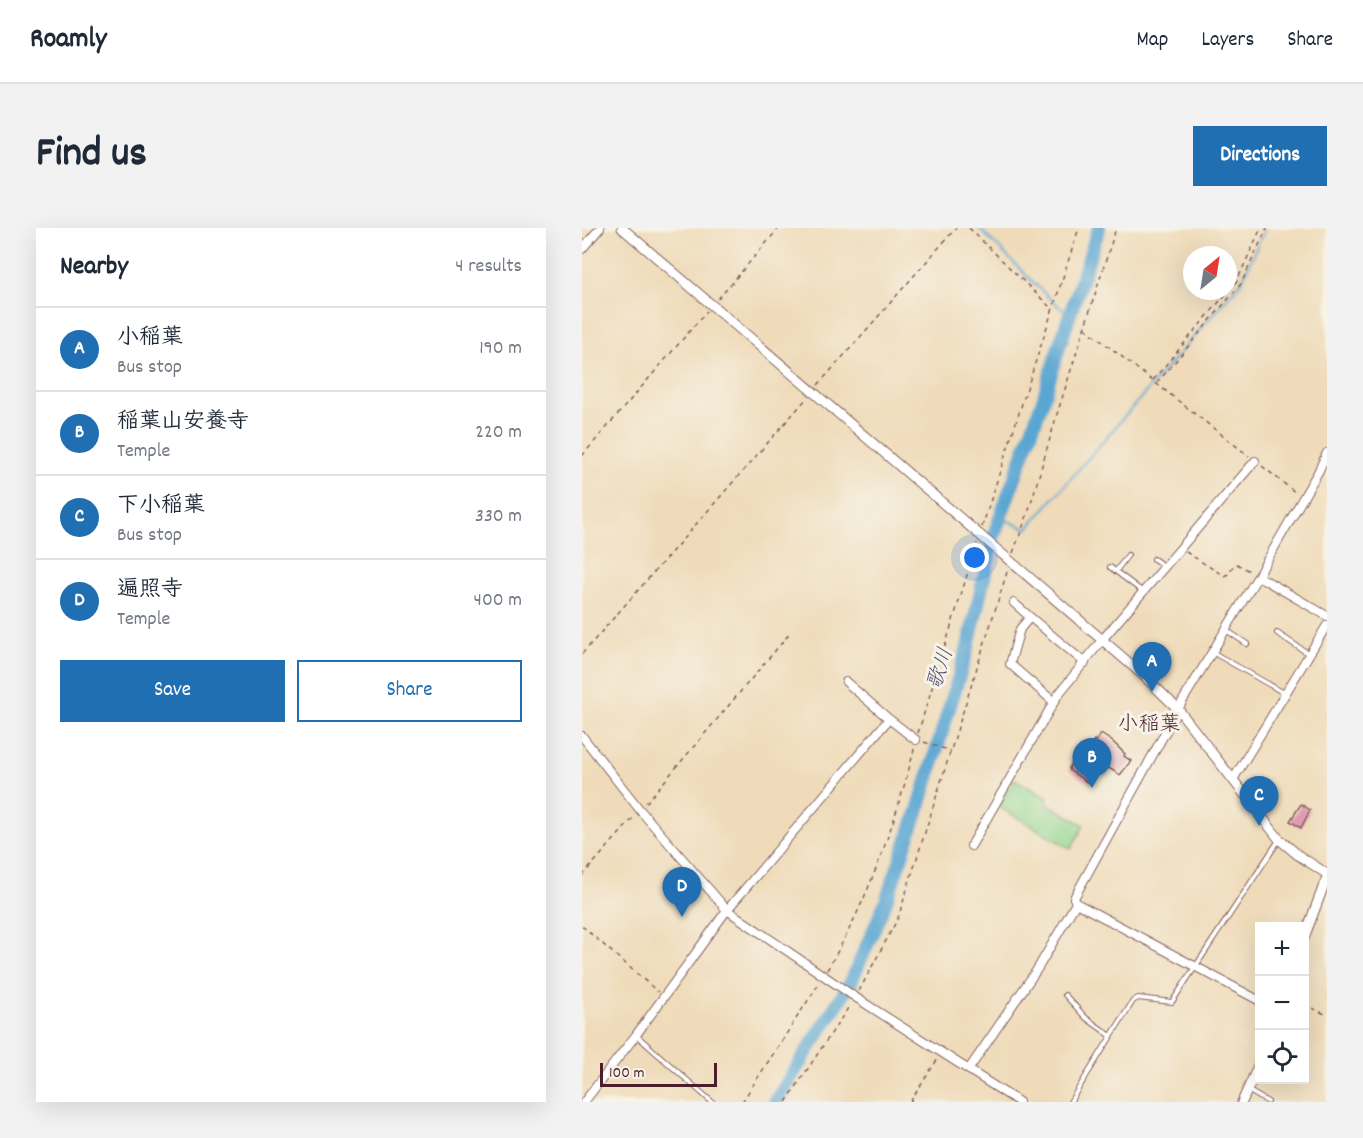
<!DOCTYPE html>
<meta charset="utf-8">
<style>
:root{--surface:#fff;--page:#f2f2f3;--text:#1f2937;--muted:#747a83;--line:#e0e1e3;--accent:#1f6fb2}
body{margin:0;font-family:Dekko,"Klee One",sans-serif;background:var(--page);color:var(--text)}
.controls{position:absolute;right:18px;bottom:18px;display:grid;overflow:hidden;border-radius:0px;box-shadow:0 6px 24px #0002}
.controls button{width:54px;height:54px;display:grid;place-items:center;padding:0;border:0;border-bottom:2px solid var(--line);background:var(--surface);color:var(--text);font:30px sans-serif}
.compass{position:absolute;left:601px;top:18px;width:54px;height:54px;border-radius:50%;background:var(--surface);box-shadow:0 6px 24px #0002;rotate:30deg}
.scale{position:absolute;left:18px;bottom:15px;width:117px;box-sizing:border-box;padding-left:6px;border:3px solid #4a1f2b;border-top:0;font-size:16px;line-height:21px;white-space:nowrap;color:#4a1f2b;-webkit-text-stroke:4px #f7f3e8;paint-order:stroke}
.you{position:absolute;left:393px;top:330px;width:21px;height:21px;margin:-15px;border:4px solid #fff;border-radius:50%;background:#1a73e8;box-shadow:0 0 0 9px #1a73e833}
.badge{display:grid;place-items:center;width:39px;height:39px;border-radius:50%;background:var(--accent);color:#fff;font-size:20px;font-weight:700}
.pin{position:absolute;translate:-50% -50px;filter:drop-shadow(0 2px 3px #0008)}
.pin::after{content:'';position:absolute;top:32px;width:21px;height:18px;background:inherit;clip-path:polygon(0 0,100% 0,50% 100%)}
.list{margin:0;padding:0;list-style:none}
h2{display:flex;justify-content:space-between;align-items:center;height:78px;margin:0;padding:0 24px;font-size:26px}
h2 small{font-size:20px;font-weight:400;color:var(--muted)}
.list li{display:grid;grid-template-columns:39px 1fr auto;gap:18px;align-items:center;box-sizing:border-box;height:84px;padding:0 24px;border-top:2px solid var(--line)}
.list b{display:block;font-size:22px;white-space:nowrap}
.list p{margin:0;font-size:20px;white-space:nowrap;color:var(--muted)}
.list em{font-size:20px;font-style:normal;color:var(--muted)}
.actions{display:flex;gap:12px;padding:18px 24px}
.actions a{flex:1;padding:14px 0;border:2px solid var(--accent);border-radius:0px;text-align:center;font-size:21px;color:var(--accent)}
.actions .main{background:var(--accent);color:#fff}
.icon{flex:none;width:33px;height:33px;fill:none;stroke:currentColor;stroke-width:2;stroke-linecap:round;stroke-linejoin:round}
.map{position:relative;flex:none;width:745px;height:874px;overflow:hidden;border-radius:0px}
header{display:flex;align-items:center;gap:36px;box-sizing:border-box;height:84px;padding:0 30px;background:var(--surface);border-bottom:2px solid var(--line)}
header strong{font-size:28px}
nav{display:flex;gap:33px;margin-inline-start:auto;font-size:21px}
.intro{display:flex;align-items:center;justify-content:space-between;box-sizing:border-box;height:144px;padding:0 36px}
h1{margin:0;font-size:42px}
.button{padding:15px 27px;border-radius:0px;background:var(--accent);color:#fff;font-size:21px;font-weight:700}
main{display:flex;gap:36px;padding:0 36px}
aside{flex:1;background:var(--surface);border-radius:0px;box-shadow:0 6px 24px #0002}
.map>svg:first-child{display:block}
.green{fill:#93d68f;stroke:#6e7a5d;stroke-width:1.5}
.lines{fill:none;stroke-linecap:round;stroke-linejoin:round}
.stream{stroke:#5aa6d2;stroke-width:2}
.river{stroke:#5aa6d2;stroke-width:14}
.building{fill:#db92ac}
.service-casing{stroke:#84615d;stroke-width:6}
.minor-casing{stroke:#84615d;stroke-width:10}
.tertiary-casing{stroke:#84615d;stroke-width:11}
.path{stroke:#84615d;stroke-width:1.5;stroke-dasharray:4.5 4.5;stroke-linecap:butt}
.service{stroke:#fff;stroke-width:4}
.minor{stroke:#fff;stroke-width:8}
.tertiary{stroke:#fff;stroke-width:9}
.labels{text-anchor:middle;stroke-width:6;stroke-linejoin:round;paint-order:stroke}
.water-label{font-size:21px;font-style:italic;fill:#50556e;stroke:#f7f3e8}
.neighbourhood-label{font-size:21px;fill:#4a1f2b;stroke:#f7f3e8}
</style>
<header>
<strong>Roamly</strong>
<nav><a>Map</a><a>Layers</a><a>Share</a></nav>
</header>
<div class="intro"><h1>Find us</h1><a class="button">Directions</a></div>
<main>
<aside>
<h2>Nearby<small>4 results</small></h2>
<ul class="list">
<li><span class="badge">A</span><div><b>小稲葉</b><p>Bus stop</p></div><em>190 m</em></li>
<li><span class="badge">B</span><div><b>稲葉山安養寺</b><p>Temple</p></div><em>220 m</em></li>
<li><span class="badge">C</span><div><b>下小稲葉</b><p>Bus stop</p></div><em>330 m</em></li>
<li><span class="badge">D</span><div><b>遍照寺</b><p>Temple</p></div><em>400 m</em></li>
</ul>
<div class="actions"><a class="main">Save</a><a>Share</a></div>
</aside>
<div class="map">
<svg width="745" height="874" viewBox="0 0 745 874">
<rect width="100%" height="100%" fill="#f7f3e8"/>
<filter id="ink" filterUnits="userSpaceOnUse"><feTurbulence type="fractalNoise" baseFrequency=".0167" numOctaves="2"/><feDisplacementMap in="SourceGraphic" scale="12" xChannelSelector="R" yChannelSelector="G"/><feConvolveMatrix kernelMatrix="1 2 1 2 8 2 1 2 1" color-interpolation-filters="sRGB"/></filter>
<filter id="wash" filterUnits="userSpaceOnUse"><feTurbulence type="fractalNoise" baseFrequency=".008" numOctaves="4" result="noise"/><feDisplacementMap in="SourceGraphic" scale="24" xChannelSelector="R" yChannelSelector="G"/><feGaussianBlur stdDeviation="1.35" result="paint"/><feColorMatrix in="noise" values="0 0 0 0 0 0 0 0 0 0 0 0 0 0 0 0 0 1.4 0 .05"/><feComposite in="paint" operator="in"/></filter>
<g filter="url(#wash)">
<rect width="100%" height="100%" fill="#efdbb9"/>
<!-- green -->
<path class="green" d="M432,551L466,570L464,575L502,597L489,621L417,579Z"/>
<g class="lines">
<!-- stream -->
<path class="stream" d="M397,0L466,69L487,87
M419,290L445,301L660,53L683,0"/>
<!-- river -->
<path class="river" d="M193,874L269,754L304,673L337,579L386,419L412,307L461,172L477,119L517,0"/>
</g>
<g id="blocks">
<!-- building -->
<path class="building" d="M519,506L531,514L543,526L542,528L549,533L538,547L522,537L508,556L488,543L487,540L498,523L503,525L512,512L514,513Z
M719,576L728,582L719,600L708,593Z"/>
</g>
</g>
<g filter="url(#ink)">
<use href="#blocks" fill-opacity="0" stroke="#84615d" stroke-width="1.5"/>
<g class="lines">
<!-- service casing -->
<g class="service-casing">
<path id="service" d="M572,331L583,339
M528,339L561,364
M534,343L546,327
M644,402L665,416
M695,405L727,426
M630,424L702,465
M553,439L571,421
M483,767L504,790L529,808
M54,807L130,874
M667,863L686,874
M488,874L551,773L556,770L590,774L697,612"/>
</g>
<!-- minor casing -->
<g class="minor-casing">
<path id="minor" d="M0,21L18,0
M676,348L736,244L745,225
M432,375L448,389
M264,454L307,491L334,512
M472,474L428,436L438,401L448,389L503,435
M0,508L58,582L145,682L273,769L437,874
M652,550L745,397
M389,618L476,467L520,412L673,233
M678,773L494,675L492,670L600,474L676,348L745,388
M387,841L456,740L494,675
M2,874L54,807L145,682L307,491"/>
</g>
<!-- tertiary casing -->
<g class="tertiary-casing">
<path id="tertiary" d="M40,0L560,446L596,481L697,611L716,627L745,646
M722,710L745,649
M660,874L678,834"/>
</g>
<!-- path -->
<path class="path" d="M387,0L470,81
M136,71L197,0
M503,100L667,228
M571,152L655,53L679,0
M575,155L659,56L685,0
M236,157L374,0
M0,228L125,83
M680,238L714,265
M400,299L497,0
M604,324L642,348L646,346L652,337L655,336L669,344
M431,325L446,285L476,183L534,0
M0,426L225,170
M336,505L395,315
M342,514L369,523
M64,575L209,404
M0,648L53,588
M0,698L76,764
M245,742C286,673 313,596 333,518
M277,763L316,690L426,341
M722,776L745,787
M160,874L238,754
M204,874L268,777
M328,874L355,832"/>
<!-- service -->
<use href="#service" class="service"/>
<!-- minor -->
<use href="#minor" class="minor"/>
<!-- tertiary -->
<use href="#tertiary" class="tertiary"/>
</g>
</g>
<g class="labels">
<!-- water labels -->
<g class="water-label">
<text transform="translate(357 440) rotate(-72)" y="7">歌川</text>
</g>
<!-- neighbourhood labels -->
<g class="neighbourhood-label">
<text x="567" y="502">小稲葉</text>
</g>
</g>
</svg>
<div class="controls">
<button>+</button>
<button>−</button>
<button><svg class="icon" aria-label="locate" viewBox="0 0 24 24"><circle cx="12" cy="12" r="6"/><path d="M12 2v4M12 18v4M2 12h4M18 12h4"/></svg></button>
</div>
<svg class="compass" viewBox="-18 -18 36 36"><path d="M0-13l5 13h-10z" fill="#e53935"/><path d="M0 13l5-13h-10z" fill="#747a83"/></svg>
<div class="scale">100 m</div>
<div class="you"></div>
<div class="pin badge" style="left:570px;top:464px">A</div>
<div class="pin badge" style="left:510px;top:560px">B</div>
<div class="pin badge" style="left:677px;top:598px">C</div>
<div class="pin badge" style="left:100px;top:689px">D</div>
</div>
</main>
